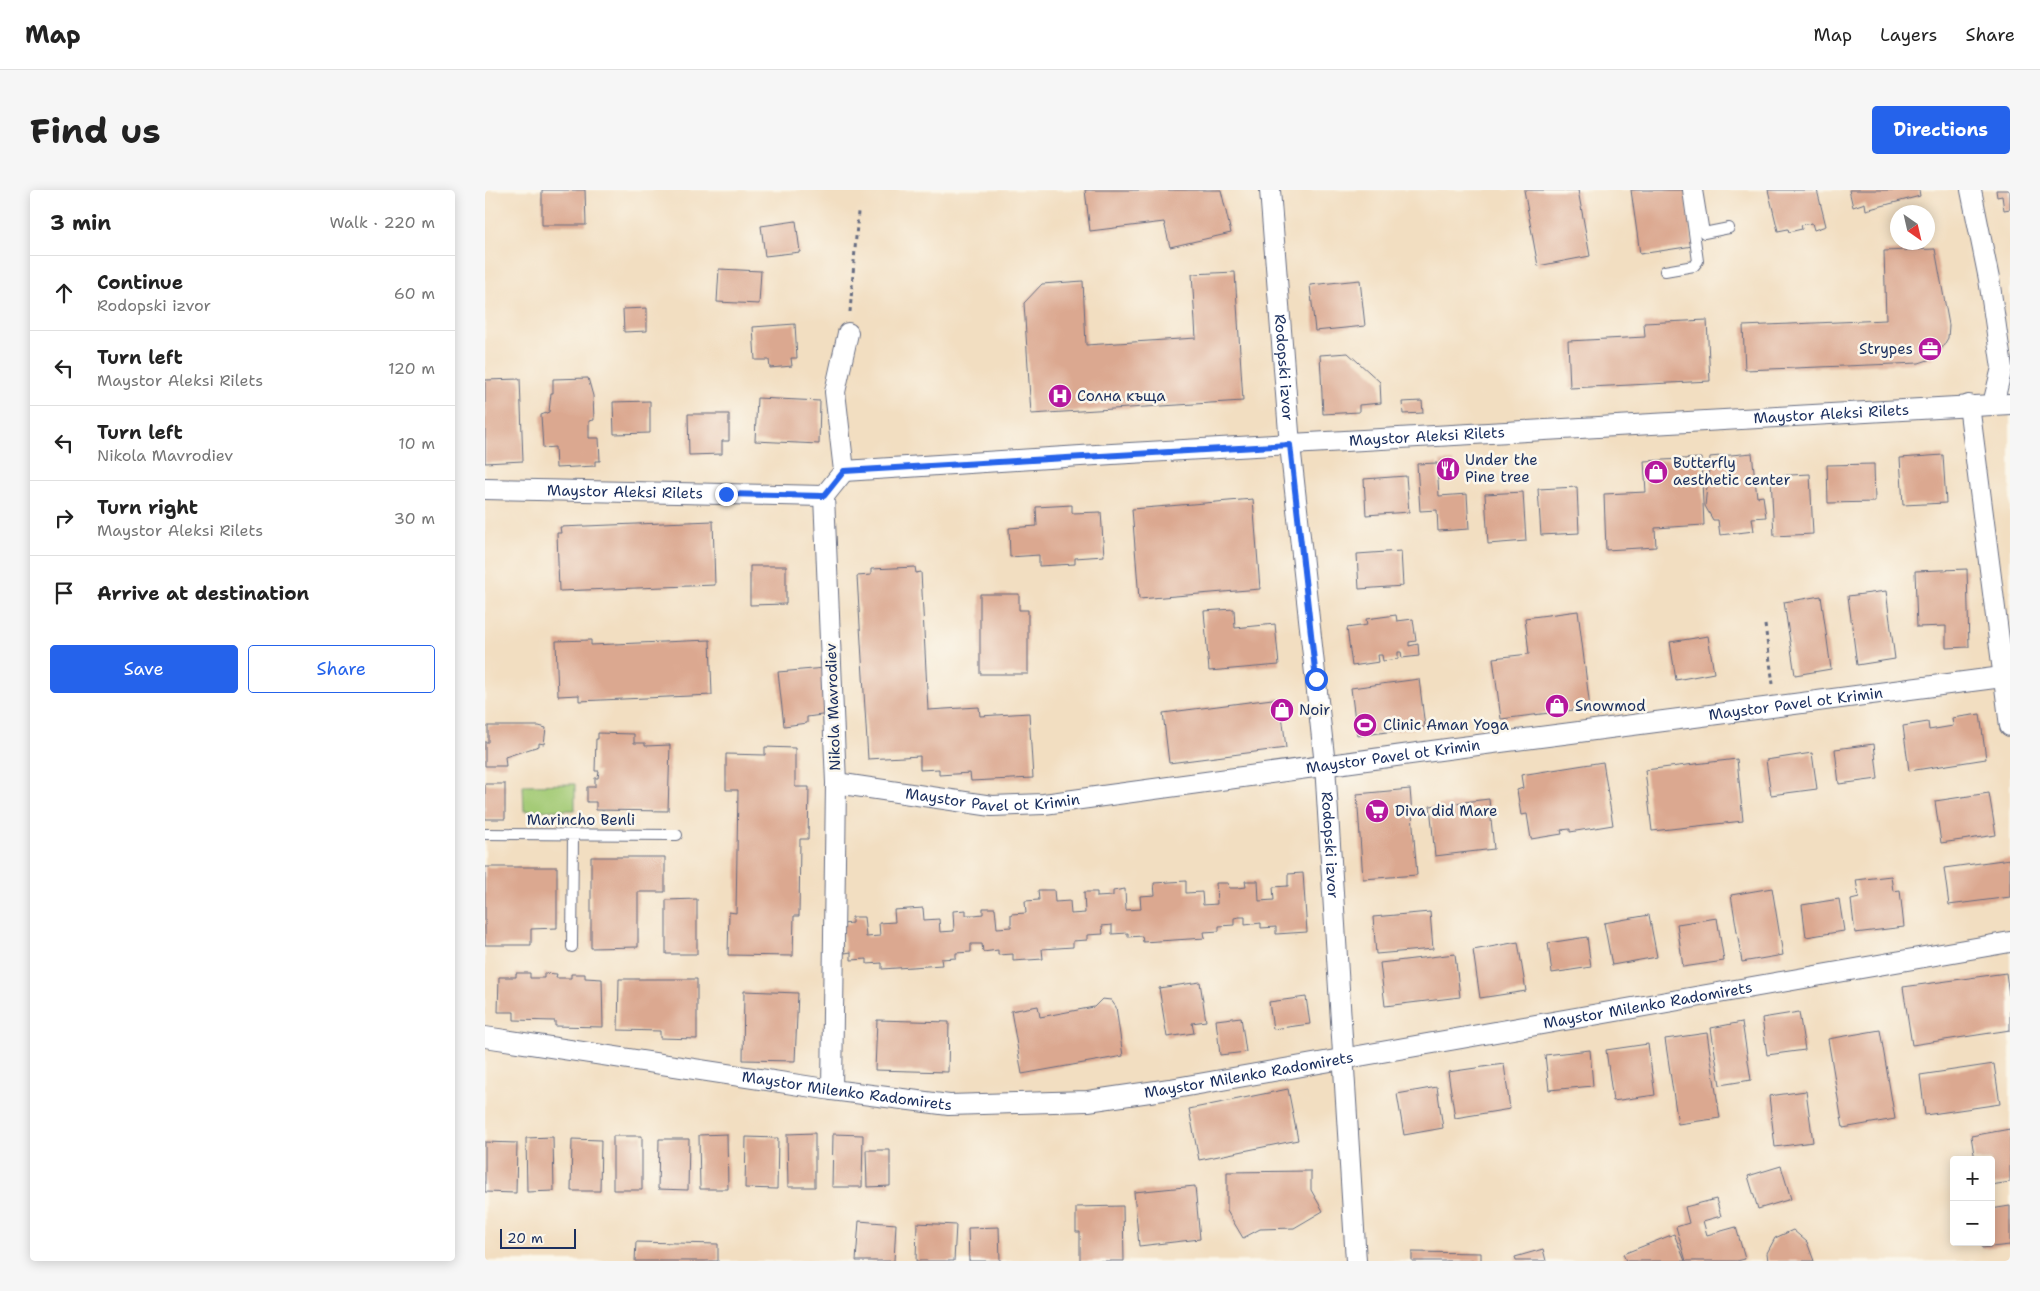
<!DOCTYPE html>
<meta charset="utf-8">
<style>
:root{--surface:#fff;--page:#f6f6f6;--text:#222;--muted:#767676;--line:#e0e0e0;--accent:#2563eb}
body{margin:0;font-family:"Shantell Sans",sans-serif;background:var(--page);color:var(--text)}
.controls{position:absolute;right:15px;bottom:15px;display:grid;overflow:hidden;border-radius:5px;box-shadow:0 2px 12px #0003}
.controls button{width:45px;height:45px;display:grid;place-items:center;padding:0;border:0;border-bottom:1px solid var(--line);background:var(--surface);color:var(--text);font:25px sans-serif}
.compass{position:absolute;left:1405px;top:15px;width:45px;height:45px;border-radius:50%;background:var(--surface);box-shadow:0 2px 12px #0003;rotate:146deg}
.scale{position:absolute;left:15px;bottom:12px;width:76px;box-sizing:border-box;padding-left:5px;border:2px solid #1b2f5e;border-top:0;font-size:14px;line-height:18px;white-space:nowrap;color:#1b2f5e;-webkit-text-stroke:4px #fbf7ec;paint-order:stroke}
.stop{position:absolute;width:15px;height:15px;margin:-11px;border:4px solid #2563eb;border-radius:50%;background:#fff}
.stop.end{background:#2563eb;border-color:#fff;box-shadow:0 1px 5px #0008}
.list{margin:0;padding:0;list-style:none}
h2{display:flex;justify-content:space-between;align-items:center;height:65px;margin:0;padding:0 20px;font-size:21px}
h2 small{font-size:16px;font-weight:400;color:var(--muted)}
.list li{display:grid;grid-template-columns:32px 1fr auto;gap:15px;align-items:center;box-sizing:border-box;height:75px;padding:0 20px;border-top:1px solid var(--line)}
.list b{display:block;font-size:19px;white-space:nowrap}
.list p{margin:0;font-size:16px;white-space:nowrap;color:var(--muted)}
.list em{font-size:16px;font-style:normal;color:var(--muted)}
.actions{display:flex;gap:10px;padding:15px 20px}
.actions a{flex:1;padding:11px 0;border:1px solid var(--accent);border-radius:5px;text-align:center;font-size:18px;color:var(--accent)}
.actions .main{background:var(--accent);color:#fff}
.icon{flex:none;width:28px;height:28px;fill:none;stroke:currentColor;stroke-width:2;stroke-linecap:round;stroke-linejoin:round}
.map{position:relative;flex:none;width:1525px;height:1071px;overflow:hidden;border-radius:5px}
header{display:flex;align-items:center;gap:30px;box-sizing:border-box;height:70px;padding:0 25px;background:var(--surface);border-bottom:1px solid var(--line)}
header strong{font-size:24px}
nav{display:flex;gap:28px;margin-inline-start:auto;font-size:18px}
.intro{display:flex;align-items:center;justify-content:space-between;box-sizing:border-box;height:120px;padding:0 30px}
h1{margin:0;font-size:35px}
.button{padding:12px 22px;border-radius:5px;background:var(--accent);color:#fff;font-size:18px;font-weight:700}
main{display:flex;gap:30px;padding:0 30px}
aside{flex:1;background:var(--surface);border-radius:5px;box-shadow:0 2px 12px #0003}
.map>svg:first-child{display:block}
.green{fill:#a3ca75;stroke:#5f7c6a}
.building{fill:#dba890}
.lines{fill:none;stroke-linecap:round;stroke-linejoin:round}
.lane-casing{stroke:#666c81;stroke-width:12}
.street-casing{stroke:#666c81;stroke-width:22}
.path{stroke:#666c81;stroke-width:3;stroke-dasharray:4 4;stroke-linecap:butt}
.lane{stroke:#fff;stroke-width:10}
.street{stroke:#fff;stroke-width:20}
.route{stroke:#2563eb;stroke-width:6}
.labels{text-anchor:middle;stroke-width:5;stroke-linejoin:round;paint-order:stroke}
.poi-label{font-size:15px;fill:#1b2f5e;stroke:#fbf7ec;text-anchor:start}
.street-label{font-size:15px;fill:#1b2f5e;stroke:#fbf7ec}
</style>
<header>
<strong>Map</strong>
<nav><a>Map</a><a>Layers</a><a>Share</a></nav>
</header>
<div class="intro"><h1>Find us</h1><a class="button">Directions</a></div>
<main>
<aside>
<h2>3 min<small>Walk · 220 m</small></h2>
<ul class="list">
<li><svg class="icon" aria-label="ahead" viewBox="0 0 24 24"><path d="M12 20V5M6 11l6-6 6 6"/></svg><div><b>Continue</b><p>Rodopski izvor</p></div><em>60 m</em></li>
<li><svg class="icon" aria-label="left" viewBox="0 0 24 24"><path d="M17 20v-9H6M10 6l-5 5 5 5"/></svg><div><b>Turn left</b><p>Maystor Aleksi Rilets</p></div><em>120 m</em></li>
<li><svg class="icon" aria-label="left" viewBox="0 0 24 24"><path d="M17 20v-9H6M10 6l-5 5 5 5"/></svg><div><b>Turn left</b><p>Nikola Mavrodiev</p></div><em>10 m</em></li>
<li><svg class="icon" aria-label="right" viewBox="0 0 24 24"><path d="M7 20v-9h11M14 6l5 5-5 5"/></svg><div><b>Turn right</b><p>Maystor Aleksi Rilets</p></div><em>30 m</em></li>
<li><svg class="icon" aria-label="arrive" viewBox="0 0 24 24"><path d="M6 21V4h12l-3 4 3 4H6"/></svg><div><b>Arrive at destination</b></div></li>
</ul>
<div class="actions"><a class="main">Save</a><a>Share</a></div>
</aside>
<div class="map">
<svg width="1525" height="1071" viewBox="0 0 1525 1071">
<rect width="100%" height="100%" fill="#fbf7ec"/>
<filter id="ink" filterUnits="userSpaceOnUse"><feTurbulence type="fractalNoise" baseFrequency=".02" numOctaves="2"/><feDisplacementMap in="SourceGraphic" scale="10" xChannelSelector="R" yChannelSelector="G"/><feConvolveMatrix kernelMatrix="1 2 1 2 8 2 1 2 1" color-interpolation-filters="sRGB"/></filter>
<filter id="wash" filterUnits="userSpaceOnUse"><feTurbulence type="fractalNoise" baseFrequency=".0096" numOctaves="4" result="noise"/><feDisplacementMap in="SourceGraphic" scale="20" xChannelSelector="R" yChannelSelector="G"/><feGaussianBlur stdDeviation="1.12" result="paint"/><feColorMatrix in="noise" values="0 0 0 0 0 0 0 0 0 0 0 0 0 0 0 0 0 1.4 0 .05"/><feComposite in="paint" operator="in"/></filter>
<g filter="url(#wash)">
<rect width="100%" height="100%" fill="#f2dec1"/>
<!-- green -->
<path class="green" d="M90,594V620L39,621L38,595Z"/>
<g id="blocks">
<!-- building -->
<path class="building" d="M57,0H100L101,35H57Z
M600,0H736L746,43L685,57L679,32L605,41Z
M1039,0H1093L1105,66L1053,76Z
M1146,0H1200L1208,56L1155,64Z
M1283,0H1332L1341,36L1329,40L1327,33L1316,35L1317,39L1304,42L1303,39L1293,41Z
M1364,0H1434L1435,6L1381,20L1380,13L1368,17Z
M1511,0H1525V19L1519,20L1517,6L1512,7Z
M311,31L315,62L280,66L276,36Z
M1450,59L1464,135L1463,148L1456,160L1446,169L1434,173L1260,180L1258,136L1401,130L1399,61Z
M234,79L276,81L274,114L232,112Z
M750,82L758,211L546,224L539,113L557,94L598,91L601,155L711,148L707,84Z
M875,90L880,136L830,141L825,95Z
M162,118V141L139,142L138,119Z
M1222,130L1225,191L1085,198L1083,151L1160,147L1159,133Z
M310,134L312,168H306L307,176L285,178L284,170H270L268,137Z
M863,163L895,192L896,213L874,215V222L838,224L835,165Z
M103,188L108,206L109,230L104,231V248H114L115,271H110V276L71,278L70,257L58,258L56,225L64,222L66,203H68V189Z
M35,189L38,271L0,273V190Z
M272,208L335,211L334,254L270,251Z
M165,211V243L129,244L128,212Z
M937,211L938,223L918,224L917,212Z
M203,224H244V251H237V264L204,265Z
M1267,263L1272,307L1278,306L1281,327L1267,328L1269,341L1235,345L1233,330H1228L1220,316L1225,267Z
M1458,265L1461,313L1418,315L1415,268Z
M1216,268L1219,335L1170,338L1171,357L1121,360L1119,304L1161,302L1159,271Z
M955,271H968V284H955Z
M952,273L954,306L982,304L984,339L953,341L952,320L935,321L932,274Z
M1389,274L1390,312L1343,313L1342,275Z
M1325,284L1328,344L1289,346L1286,286Z
M921,286L924,322L881,325L879,289Z
M1092,297L1094,343L1056,345L1053,299Z
M1038,302L1041,351L1003,354L1000,304Z
M768,309L775,399L654,409L647,319Z
M587,315V323L616,322L619,366L590,368V374L554,376V365L525,367L524,338L552,336L551,317Z
M228,331L230,395L74,401L72,343H76L75,337Z
M916,361L918,396L874,399L872,364Z
M265,376H301V414L265,415Z
M430,377L431,383L436,382L443,520L494,517L495,526L544,523L548,588L486,591L485,583L454,585V579L435,580V566L383,569L372,386L386,385V379Z
M1482,379L1484,457L1461,458V436L1432,437L1430,381Z
M1401,401L1410,469L1372,475L1363,406Z
M495,404H534V420H543V484H495Z
M1336,406L1346,479L1310,485L1299,412Z
M749,419L750,438L790,434L794,475L724,481L719,421Z
M1093,421L1105,518L1016,529L1008,468L1044,464L1040,428Z
M911,425L912,431L928,429L931,451L924,452V456L933,454L934,466L917,468L916,462H913V469L898,471L897,465H893L894,472L867,476L862,438L882,435L881,429Z
M1223,446L1229,483L1191,490L1185,452Z
M106,450V455L225,450L227,505L94,511V505L73,506L71,451Z
M340,478L344,524L322,527V533L299,536L293,482Z
M934,489L940,537L872,546L866,498Z
M795,508L801,558L684,573L678,523Z
M1495,524L1501,569L1424,581L1418,536L1443,532L1444,540L1468,536L1467,528Z
M3,536H54L61,538L59,554L54,553V556L20,567L21,576H0V552H3Z
M113,543L149,544V553H160V556L185,555L183,621L111,620V612H102V597H110V588H113L114,581H110L111,549H113Z
M1389,554L1393,589L1354,594L1350,559Z
M280,557L310,558V597H324L323,649H315L314,726H309L308,766L243,765L244,722L251,723L253,600H241V564L280,565Z
M1327,563L1332,599L1286,605L1281,570Z
M1252,569L1258,631L1167,641L1160,580Z
M1118,572L1128,635L1085,642V639L1076,640L1077,644L1046,649L1042,624L1036,625L1032,600L1038,598L1036,585Z
M0,594H20V629H0Z
M925,599L932,685L878,689L872,604Z
M1504,603L1511,645L1456,653L1450,611Z
M1004,609L1009,659L950,666L945,616Z
M106,667H180V702H153V757L106,758Z
M1525,669V707L1464,715L1459,678Z
M0,677H72V738L46,739V755H0Z
M818,683L822,742L791,744V737L776,738V733L760,735V727H754L749,728V735L734,736V741L719,742L720,748L658,752L657,746L643,747V743L627,744V735L617,736L618,744L602,745V750L588,751V757L557,759L558,769L528,771V764L513,765V760L498,762L497,754H486V762L471,763V768L456,769L457,775L397,779V773L382,774V769L366,770V762L360,763L358,734L367,733V727H379L381,747L395,746L394,733L410,732L409,720L438,718L439,730L454,729L455,742L469,741L468,721L481,720V725H489L498,724V718H510L512,738L526,737V724L541,723L540,711L554,710L553,700H569L570,712L585,711L586,724L600,723L599,702H612V707L628,706V701L640,699L641,720L656,719L655,706L670,705L669,693L701,691V703L717,702L718,715L732,714L731,693H743L744,698H752L761,697L760,691H773L774,711L789,710L788,697L803,696V684Z
M1406,686L1408,701L1415,700L1419,737L1370,743L1366,710L1374,708L1371,690Z
M1287,698L1298,765L1257,772L1246,705Z
M212,709V764H181V710Z
M1354,709L1359,741L1321,747L1317,715Z
M945,722L948,759L891,764L888,727Z
M1164,725L1172,767L1127,775L1119,733Z
M1232,728L1239,771L1198,777L1192,734Z
M1102,747L1106,777L1067,783L1063,753Z
M1033,752L1041,801L995,808L988,760Z
M970,764L975,807L900,816L895,773Z
M31,783H45V788H59V783L72,784L71,788H86V784H100V788L117,789L118,837L70,836V831L29,830V822H13L14,787H31Z
M1521,783L1525,812V840L1427,855L1418,797Z
M134,789H212V849L175,848V841L133,840Z
M715,792L721,831L707,833L709,843L682,847L674,798Z
M259,801L313,803L310,871L258,870Z
M821,807L825,834L788,839L784,812Z
M617,809L626,810L631,817L638,866L537,884L526,821L553,816L555,827L609,817Z
M1314,822L1320,860L1282,865L1277,828Z
M756,827L761,862L735,865L731,830Z
M392,830L464,832L463,882L390,880Z
M1257,832L1266,890L1235,895L1226,838Z
M1395,840L1410,929L1358,938L1343,849Z
M1222,843L1235,928L1193,934L1180,849Z
M1163,854L1170,905L1128,911L1121,860Z
M1105,860L1108,896L1064,900L1060,865Z
M1019,874L1025,919L970,928L963,882Z
M1509,874L1515,914L1440,925L1435,885Z
M952,897L958,938L919,945L912,904Z
M803,899L813,950L714,970L704,919Z
M1321,901L1328,952L1290,957L1284,906Z
M1525,939V992L1506,995V970H1490L1486,946Z
M330,943V997H303L302,944Z
M242,944L243,999H215L214,945Z
M348,944L378,945L377,997H347Z
M128,946H157V1000H128Z
M68,947L69,1001L42,1002L41,948Z
M261,947L293,948L292,999L260,998Z
M87,949L116,950L115,1001H86Z
M174,949H204L203,1000L173,999Z
M0,952L32,953L31,1003L0,1002Z
M381,960H405V996L382,997Z
M1296,976L1306,1009L1273,1019L1263,986Z
M826,981V1000L838,1021L809,1038L775,1039L758,1048L742,1021V982Z
M710,996L715,1049L654,1056L649,1002Z
M1231,1009L1236,1026L1218,1031L1222,1045L1251,1037L1260,1069L1252,1071H1201L1191,1037L1204,1033L1200,1017Z
M638,1016L639,1071H595V1042H591V1017Z
M1525,1016V1055L1497,1058L1496,1052H1506V1019Z
M374,1031L411,1034L409,1071H371Z
M432,1033L471,1035L469,1071H431Z
M514,1037L515,1071H484L483,1038Z
M1308,1040L1322,1052L1329,1071H1283L1282,1063L1290,1048Z
M1189,1044L1200,1071H1141L1138,1064Z
M151,1052L233,1054V1071H150Z
M1058,1059L1061,1071H1031L1030,1067Z
M927,1062L996,1063V1071H927Z"/>
</g>
</g>
<g filter="url(#ink)">
<use href="#blocks" fill-opacity="0" stroke="#666c81" stroke-width="1"/>
<g class="lines">
<!-- lane casing -->
<g class="lane-casing">
<path id="lane" d="M1212,0L1219,43L1244,38
M1180,81L1209,76L1213,71L1203,0
M0,644L192,645
M87,757L88,645"/>
</g>
<!-- street casing -->
<g class="street-casing">
<g id="street">
<path id="s1" d="M785,0L805,255L840,575L871,1071"/>
<path d="M1486,0L1504,89L1517,178L1508,214"/>
<path d="M1484,215L1525,536"/>
<path id="s2" d="M359,281L627,264L1525,214"/>
<path id="s3" d="M0,299L339,306"/>
<path id="s4" d="M351,593L507,616L559,614L962,559L1525,486"/>
<path id="s5" d="M0,847L347,900L464,915L603,911L685,899L1525,752"/>
<path d="M347,900L351,593L339,306L359,281L350,202L363,143"/>
</g>
</g>
<!-- path -->
<path class="path" d="M365,122L373,22
M1280,435L1288,494"/>
<!-- lane -->
<use href="#lane" class="lane"/>
<!-- street -->
<use href="#street" class="street"/>
</g>
</g>
<g class="lines" filter="url(#ink)">
<!-- route -->
<path class="route" d="M241,304L339,306L359,281L805,255L831,489"/>
</g>
<!-- icons -->
<defs>
<g id="office-disc" transform="scale(1.25)"><circle r="9.5" fill="#b5179e" stroke="#fbf7ec"/><path d="M-6-3h4V-5.5h4V-3h4V5H-6ZM-1-4.5V-3h2v-1.5ZM-6 0V1H6V0Z" fill="#fff"/></g>
<g id="hospital-disc" transform="scale(1.25)"><circle r="9.5" fill="#b5179e" stroke="#fbf7ec"/><path d="M-5-5h3v3.5h4V-5h3V5h-3V1.5h-4V5h-3Z" fill="#fff"/></g>
<g id="restaurant-disc" transform="scale(1.25)"><circle r="9.5" fill="#b5179e" stroke="#fbf7ec"/><path d="M-5-6h1v4h1v-4h1v4h1v-4h1v5L-1.5 .5V6h-2V.5L-5-1ZM5-6V6H3V1.5H1.5Q1.5-4 5-6Z" fill="#fff"/></g>
<g id="shop-disc" transform="scale(1.25)"><circle r="9.5" fill="#b5179e" stroke="#fbf7ec"/><path d="M-5-2.5h2.3a2.7 3.5 0 0 1 5.4 0H5L5.5 6h-11ZM-1.5-2.5h3a1.5 2.3 0 0 0-3 0Z" fill="#fff"/></g>
<g id="stadium-disc" transform="scale(1.25)"><circle r="9.5" fill="#b5179e" stroke="#fbf7ec"/><path d="M0-5a6.5 5 0 1 0 0 10a6.5 5 0 1 0 0-10ZM-3.5-1.8h7v3.6h-7Z" fill="#fff"/></g>
<g id="supermarket-disc" transform="scale(1.25)"><circle r="9.5" fill="#b5179e" stroke="#fbf7ec"/><path d="M-6-5.5h2.5l.6 2H6L4.5 2H-2.5L-4.4-4H-6ZM-1.5 3.2a1.3 1.3 0 1 0 .1 0ZM3 3.2a1.3 1.3 0 1 0 .1 0Z" fill="#fff"/></g>
</defs>
<g fill-rule="evenodd">
<use href="#office-disc" x="1445" y="159"/>
<use href="#hospital-disc" x="575" y="206"/>
<use href="#restaurant-disc" x="963" y="279"/>
<use href="#shop-disc" x="1171" y="282"/>
<use href="#shop-disc" x="1072" y="516"/>
<use href="#shop-disc" x="797" y="520"/>
<use href="#stadium-disc" x="880" y="535"/>
<use href="#supermarket-disc" x="892" y="621"/>
</g>
<g class="labels">
<!-- poi labels -->
<g class="poi-label">
<text x="1428" y="164" text-anchor="end">Strypes</text>
<text x="592" y="211">Солна къща</text>
<text x="980" y="275">Under the<tspan x="980" dy="17">Pine tree</tspan></text>
<text x="1188" y="278">Butterfly<tspan x="1188" dy="17">aesthetic center</tspan></text>
<text x="1090" y="521">Snowmod</text>
<text x="814" y="525">Noir</text>
<text x="898" y="540">Clinic Aman Yoga</text>
<text x="910" y="626">Diva did Mare</text>
</g>
<!-- street labels -->
<g class="street-label">
<text dy="5" stroke="none"><textPath href="#s1" startOffset="178">Rodopski izvor</textPath></text>
<text dy="5" stroke="none"><textPath href="#s2" startOffset="989">Maystor Aleksi Rilets</textPath></text>
<text dy="5" stroke="none"><textPath href="#s2" startOffset="584">Maystor Aleksi Rilets</textPath></text>
<text dy="5" stroke="none"><textPath href="#s3" startOffset="140">Maystor Aleksi Rilets</textPath></text>
<text dy="5" stroke="none"><textPath href="#s4" startOffset="968">Maystor Pavel ot Krimin</textPath></text>
<text transform="translate(348 517) rotate(-92)" y="5">Nikola Mavrodiev</text>
<text dy="5" stroke="none"><textPath href="#s4" startOffset="562">Maystor Pavel ot Krimin</textPath></text>
<text dy="5" stroke="none"><textPath href="#s4" startOffset="158">Maystor Pavel ot Krimin</textPath></text>
<text x="96" y="635">Marincho Benli</text>
<text dy="5" stroke="none"><textPath href="#s1" startOffset="658">Rodopski izvor</textPath></text>
<text dy="5" stroke="none"><textPath href="#s5" startOffset="1176">Maystor Milenko Radomirets</textPath></text>
<text dy="5" stroke="none"><textPath href="#s5" startOffset="771">Maystor Milenko Radomirets</textPath></text>
<text dy="5" stroke="none"><textPath href="#s5" startOffset="366">Maystor Milenko Radomirets</textPath></text>
</g>
</g>
</svg>
<div class="controls">
<button>+</button>
<button>−</button>
</div>
<svg class="compass" viewBox="-18 -18 36 36"><path d="M0-13l5 13h-10z" fill="#e53935"/><path d="M0 13l5-13h-10z" fill="#767676"/></svg>
<div class="scale">20 m</div>
<div class="stop" style="left:831px;top:489px"></div>
<div class="stop end" style="left:241px;top:304px"></div>
</div>
</main>
